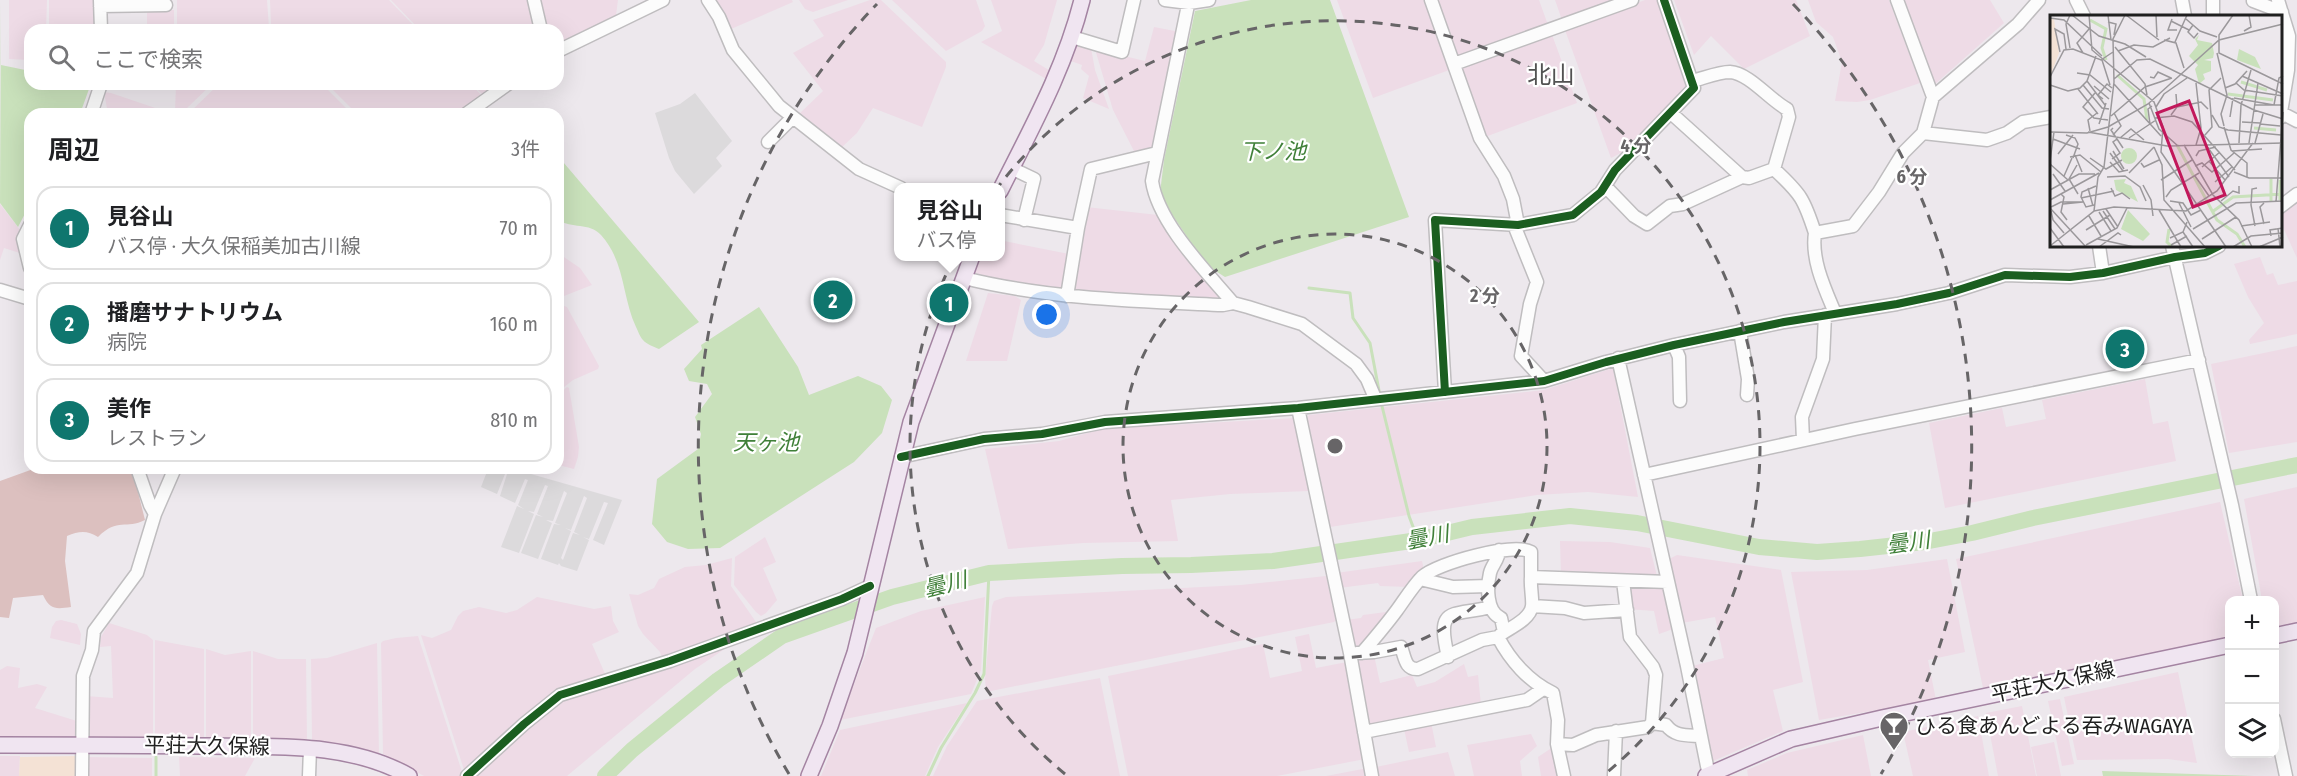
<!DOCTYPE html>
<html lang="ja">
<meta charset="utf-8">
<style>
:root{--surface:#fff;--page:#f2f2f2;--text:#202124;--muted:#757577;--line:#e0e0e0;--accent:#0f766e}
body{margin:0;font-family:"Fira Sans Condensed","Noto Sans JP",sans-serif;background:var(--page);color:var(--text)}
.controls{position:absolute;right:18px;bottom:18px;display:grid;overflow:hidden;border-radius:12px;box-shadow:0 6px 24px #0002}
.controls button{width:54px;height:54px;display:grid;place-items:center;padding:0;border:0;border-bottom:2px solid var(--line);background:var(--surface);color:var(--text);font:30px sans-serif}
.you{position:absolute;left:1047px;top:315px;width:21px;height:21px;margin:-15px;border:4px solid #fff;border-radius:50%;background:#1a73e8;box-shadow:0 0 0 9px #1a73e833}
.badge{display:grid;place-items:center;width:39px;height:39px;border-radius:50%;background:var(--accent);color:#fff;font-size:20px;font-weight:700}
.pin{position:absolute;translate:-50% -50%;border:3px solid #fff;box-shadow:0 2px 6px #0006}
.popup{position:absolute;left:894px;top:183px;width:111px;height:78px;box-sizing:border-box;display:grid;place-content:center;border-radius:12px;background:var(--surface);filter:drop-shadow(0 2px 4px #0005);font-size:20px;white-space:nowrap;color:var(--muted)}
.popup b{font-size:22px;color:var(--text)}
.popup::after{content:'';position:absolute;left:50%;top:100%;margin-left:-12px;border:12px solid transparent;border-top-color:var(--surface)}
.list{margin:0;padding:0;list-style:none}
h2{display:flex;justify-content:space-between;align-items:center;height:78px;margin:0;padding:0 24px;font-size:26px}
h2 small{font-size:20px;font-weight:400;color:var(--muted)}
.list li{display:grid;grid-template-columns:39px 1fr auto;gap:18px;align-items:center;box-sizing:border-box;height:84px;margin:0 12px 12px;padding:0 12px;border:2px solid var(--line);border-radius:18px}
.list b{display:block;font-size:22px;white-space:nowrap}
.list p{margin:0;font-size:20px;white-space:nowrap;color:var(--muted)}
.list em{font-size:20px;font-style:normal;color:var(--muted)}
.icon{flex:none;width:33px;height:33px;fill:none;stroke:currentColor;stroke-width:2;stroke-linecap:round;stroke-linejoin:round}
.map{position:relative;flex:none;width:2297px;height:776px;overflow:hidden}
.search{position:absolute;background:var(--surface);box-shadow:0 6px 24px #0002;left:24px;top:24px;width:540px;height:66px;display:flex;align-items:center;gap:15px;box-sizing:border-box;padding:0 21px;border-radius:18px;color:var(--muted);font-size:22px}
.panel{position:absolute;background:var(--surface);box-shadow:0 6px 24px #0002;left:24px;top:108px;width:540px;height:366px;border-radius:18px}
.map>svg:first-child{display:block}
.farmland{fill:#eedbe6}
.forest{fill:#dcc0bf}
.park{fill:#f4e2d5}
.parking{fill:#dcdadc;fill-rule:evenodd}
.water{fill:#c9e1bb}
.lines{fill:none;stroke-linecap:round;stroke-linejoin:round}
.stream{stroke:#c9e1bb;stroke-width:3}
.river{stroke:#c9e1bb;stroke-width:16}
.minor-casing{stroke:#bfbdbf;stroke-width:15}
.major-casing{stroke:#a484a2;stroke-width:18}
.minor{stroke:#fcfcfc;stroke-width:12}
.major{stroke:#f0e5f1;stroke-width:15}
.cycleway-casing{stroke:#fff;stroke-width:11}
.cycleway{stroke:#1b5e20;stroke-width:8}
.ring{fill:none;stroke:#676567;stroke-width:3;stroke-dasharray:10 8}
.labels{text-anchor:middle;stroke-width:4.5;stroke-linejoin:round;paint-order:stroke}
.street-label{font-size:21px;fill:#1f1f1f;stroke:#fff}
.poi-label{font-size:21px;fill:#1f1f1f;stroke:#fff;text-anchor:start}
.water-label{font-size:22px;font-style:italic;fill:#408039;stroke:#fff}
.quarter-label{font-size:24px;fill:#525252;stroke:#fff}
.inset-river{fill:none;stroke:#c9e1bb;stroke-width:3}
.inset-road{fill:none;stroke:#9b989b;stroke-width:1.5}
.view{fill:#c2185b;fill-opacity:0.15;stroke:#c2185b;stroke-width:3}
.inset-edge{fill:none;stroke:#1f1f1f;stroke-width:3}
.centre{fill:#676567;stroke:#fff;stroke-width:3}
.ring-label{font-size:18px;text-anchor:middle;font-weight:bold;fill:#676567;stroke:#fff;stroke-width:4.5;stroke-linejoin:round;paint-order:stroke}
</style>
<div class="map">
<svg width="2297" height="776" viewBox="0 0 2297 776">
<rect width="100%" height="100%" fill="#ede8ed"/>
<!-- farmland -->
<path class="farmland" d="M9,0H47L46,30H30V60L9,59Z
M49,0H96L98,30H49Z
M177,0H267L269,28L267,30H177Z
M270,0H389L418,30H275L271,24Z
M391,0H529L536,30H420Z
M541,0H618L616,15L558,45V30H547Z
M714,0H792L793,2L731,29Z
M799,0H848L813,12L805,9Z
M870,0H881L946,62V67L922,127L873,108L857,133L842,147L836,145L798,115L823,91L793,53L824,36L813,20Z
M892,0H976L985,26L982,31L946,51Z
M991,0H1057L1044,45L1034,61L1052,72L1048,80L981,42L1002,31Z
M1337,0H1426L1452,69L1373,98Z
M1434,0H1539L1548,25L1456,59Z
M1555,0H1615L1562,20Z
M1645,0H1660L1689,84L1630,148L1611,158L1565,30Z
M1674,0H1796L1810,36L1744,69L1711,36L1694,55Z
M1808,0H1889L1920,83L1870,100L1857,102L1835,101L1842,62L1833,37L1816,22Z
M1903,0H1990L2004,23L1934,85Z
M147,10H174V30H147Z
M1154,27L1180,32L1156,147L1135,153L1113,110L1095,49L1145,61Z
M1551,32L1577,103L1485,137L1459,66Z
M1075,42L1091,48L1095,70L1109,109L1083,98L1089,76L1081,69L1082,65L1068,60Z
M176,84H212L187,108L175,112Z
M219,84H322L352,114H188Z
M327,84H471L482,96L459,114H357Z
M472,84H498L483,95Z
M104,92L111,93L173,114H108Z
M2297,199V258L2281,223L2280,211Z
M0,204L20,230L23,254L4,248L0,260Z
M1086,207L1158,215L1223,298L1222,302L1072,290Z
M1004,241L1069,254L1066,291L973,276L978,257L1000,256Z
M558,253L580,268L592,285L564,296L558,302Z
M2260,257L2267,275L2273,273L2278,285L2297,281V334L2250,344L2249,340L2264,323L2248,297L2234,264Z
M988,293L1015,296L1021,300L1007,361H966Z
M564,306L567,307L599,366L598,369L573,380L558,392V311Z
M2297,346V442L2229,453L2211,364Z
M1613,368L1638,497L1588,492L1537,495L1330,527L1306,419L1309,415L1544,390Z
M2145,379L2153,424L2168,421L2176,461L1945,508L1929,423L2002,408L2006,427L2046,419L2042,400Z
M567,387L569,388L579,447L578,457L574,469L558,465V395Z
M1295,418L1309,491L1230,494L1171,500L1178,541L1083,543L1008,549L985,449L1059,441L1102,429Z
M2297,487V625L2276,629L2274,600H2262L2244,499Z
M2220,502L2243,600H2230L2229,638L1983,688L1956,559Z
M765,537L776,562L763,568L777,600L766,613L761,616L756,612L734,585L735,557Z
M1560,541L1610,542L1650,548L1657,576L1561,575Z
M1677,555L1781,570L1803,682L1773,690L1783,731L1713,761L1692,666L1724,658L1715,617L1682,623L1669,559Z
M732,558L731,586L756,622L744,633L663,660L660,652L643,634L638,626L629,594L638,595L654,588L659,579L685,567L706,565Z
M1947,559L1965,652L1928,660L1936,700L1819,720L1791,572L1867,570Z
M1422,561L1424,570L1409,587L1380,586L1378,583L1339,588L1336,573Z
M1326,576L1336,620L1334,622L986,692L985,679L992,606L994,601L1006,597L1241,585Z
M1626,585L1666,586L1676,628L1659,634L1654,611L1628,609Z
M537,597L594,609L611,606L613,621L619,632L592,644L606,676L562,690L465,773L421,635L432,638L451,630L458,616L463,611L479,607L506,613L517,610Z
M985,597L981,670L971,694L840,720L876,628L921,611Z
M1386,612L1392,614L1365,643L1353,648L1345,620L1361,618L1363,615Z
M61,620L77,624L81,634L80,645L50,638L52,627L56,621Z
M109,623L147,635L153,640V737H88L86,696L113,698L111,646L100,647L101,637Z
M1309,634L1316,668L1347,662L1365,759L1277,776H1128L1108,676L1263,644L1270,678L1302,671L1295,637Z
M418,636L463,775L462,776H424L383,754L381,643L383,641L396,638Z
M155,640L204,649V740L155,737Z
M377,643L379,755L355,747L312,741L311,659L327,658Z
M729,646L695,669L567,776H470L555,700Z
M206,649L225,655L251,651V740H206Z
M253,651L278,659H306L307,741L253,740Z
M1374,655L1380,683L1412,675L1417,687L1435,682L1464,664L1468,677L1478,675L1481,705L1368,728L1354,657Z
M7,666L20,668L18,688L37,684L47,687L35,708L80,722V737L0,736V670Z
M2178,672L2197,763L2168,759L2077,760L2064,697Z
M1100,678L1120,776H933L947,746L977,701Z
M2060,699L2074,764L2062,766L2048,701Z
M967,703L938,747L925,776H821L840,730Z
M2022,706L2036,776H1998L1986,713Z
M1978,716L1989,776H1913L1903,732Z
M1431,722L1436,747L1409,752L1404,729Z
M1531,734L1537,746L1520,761L1522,776H1474L1467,745Z
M1863,735L1871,776H1748L1747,770L1787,753Z
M2054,742L2061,776H2037L2031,747Z
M1553,747L1559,776H1541L1538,757Z
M1448,752L1455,776H1378L1376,767Z
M0,756H20L19,776H0Z
M86,757L152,758V776H85Z
M179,757H180L255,758L245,776H180Z
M1368,768L1369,776H1326Z"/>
<!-- forest -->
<path class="forest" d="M36,468H132L145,520C126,530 118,517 98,537C87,530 79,531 67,536L65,561L71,607C56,609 50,610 43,595L13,598L9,618L0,617V481Z"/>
<!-- park -->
<path class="park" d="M79,756L78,776H19L20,757Z"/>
<!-- parking -->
<path class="parking" d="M695,93L732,141L716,158L722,166L694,194L675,171L669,158L655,113L680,104Z
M486,468H510L622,500L604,545L593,540L608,503L604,502L589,539L583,537L589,540L577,571L561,566L559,563L558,565L541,559L554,524L561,525L555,523L567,493L564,491L553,521L546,520L552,523L538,559L521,553L536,515L543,517L537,514L548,486L545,485L534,512L528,511L534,514L519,553L501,547L517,506L524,509L518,505L528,480L525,479L515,503L500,496L507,474H505L497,494L481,487L488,469ZM584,496L587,498L574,532L580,535L573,533L563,560L561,558L571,531L565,528L571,530Z"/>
<!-- water -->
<path class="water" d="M1,0V65L30,71V84H74L89,89L80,114H30V204L18,227L0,203Z
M1251,0H1330L1409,217L1225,277L1206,265L1171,213L1160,193L1164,160L1195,11Z
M558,156L699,322L659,349C654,347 646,344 643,340C640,337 638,331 636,327C622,297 625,261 601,235C589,222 572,229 558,220Z
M759,307L798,367L809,395L858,376L881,386L892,400L882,433L854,462L720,548L688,549L667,542L652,524L657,479L698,449L701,434L695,417L712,394L707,384L689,381L684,369L702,349L701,345Z
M2102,771L2254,776H2103Z"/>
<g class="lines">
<!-- stream -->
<path class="stream" d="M1309,288L1350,293L1353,318L1370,343L1380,396
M1381,402L1409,516L1418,540
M156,776V757
M928,776L941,748L975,693L984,674L989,573"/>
<!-- river -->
<path class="river" d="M605,776L632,750L718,680L782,636L892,597L989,573L1122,566L1191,565L1273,561L1418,540L1472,527L1570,516L1637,523L1759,547L1817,552L1860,549L1924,542L1972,533L2033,518L2297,465"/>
<!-- minor casing -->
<g class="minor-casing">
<path id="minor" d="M100,0L101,30
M534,0L541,30
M708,0L719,17L733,50L779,106L859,169L901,188
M1165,0L1189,3L1209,0
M1189,0L1152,181C1158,223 1206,271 1233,303
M1431,0L1480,138L1504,176L1513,199L1518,225L1516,230L1537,282L1530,304L1521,356L1544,381
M1897,0L1933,97
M2076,0L2084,16
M2182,0L2185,16
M2213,0V16
M2278,0L2289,36L2288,70L2280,118
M2253,1L2282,12
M100,6L166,5
M1072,37L1122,52L1134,0
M558,51L663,0
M1454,64L1632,0
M2280,112L2297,121
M1671,113L1742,177
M91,114L101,84
M466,114L508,84
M1923,133L1987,140L2007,133L2023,122L2051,117
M768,142L793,117
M1011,168L1034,179L1024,220
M1774,169C1801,194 1804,199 1815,233
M1605,186L1634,216L1647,224L1670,206L1683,204L1742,177L1749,178L1774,169L1789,117L1787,109C1770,100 1749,73 1730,72C1719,72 1704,78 1692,81
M2280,207L2297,194
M1000,215L1078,228
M30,225L23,239L30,268
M2099,246L2103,273
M2172,246L2232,505L2251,600
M964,278C1049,299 1136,301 1223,305L1233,303L1248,307L1302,324L1356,364L1367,379L1375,398
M0,290L30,299
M1067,296L1078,228L1091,169L1157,153
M1835,313C1825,289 1811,260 1815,233L1853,226L1879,192L1903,153L1923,133L1933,97L2018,24L2039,0
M1740,331L1748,379L1747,395
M1674,345L1679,357L1680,401
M1618,358L1687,666L1709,776
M1445,392L1435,220L1518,225L1573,215L1601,192L1615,170L1694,88L1664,0
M1298,408L1350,653L1372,776
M1803,440L1802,417L1823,359L1825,315
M901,457L984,439L1042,434L1105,422L1298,408L1544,381L1606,362L1674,345L1784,322L1897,304L1949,293L2005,275L2070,277L2103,273L2175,257L2205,253L2219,246
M137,468L150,505L155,514
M1644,475L1855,429L2199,360
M1499,550C1499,560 1492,564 1490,573C1487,586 1486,612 1501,618L1504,632
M1420,579L1453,587L1489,586
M1623,581L1630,637L1653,667L1656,675L1652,723
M1532,606L1565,608L1584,613L1627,610
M1500,635C1509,628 1530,620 1532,606C1533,599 1530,586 1531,577
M1357,653L1374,652L1401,647C1405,657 1405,670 1418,669L1482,640L1498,637C1510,660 1529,682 1553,693L1558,720L1557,744L1564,776
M1362,653C1374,639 1386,625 1397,610C1405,599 1413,586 1422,577C1437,563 1514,542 1531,552V577L1668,582
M1448,657C1436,605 1450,617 1491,607
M2274,719L2286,776
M1364,732L1527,700L1543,689
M1557,744L1573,745L1596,735L1648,727L1652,723L1666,725C1675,737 1687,735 1701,736
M1614,775L1616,731
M82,776L83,676L92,650L94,631L137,573L155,514L175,468
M309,776L310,749
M467,776L524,724L560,695L670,661L842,599L870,586"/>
</g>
<!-- major casing -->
<g class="major-casing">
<path id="major" d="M1000,191C1031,129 1065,68 1082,0
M2274,636L2297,631
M0,745C70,745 140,745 209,746C276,747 349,742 409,776
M809,776L830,726L855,653L911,422L972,256
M1706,776L1791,739L1882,718L2230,645"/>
</g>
<!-- minor -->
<use href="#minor" class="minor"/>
<!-- major -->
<use href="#major" class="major"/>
<!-- cycleway casing -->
<g class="cycleway-casing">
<path id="cycleway" d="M1445,392L1435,220L1518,225L1573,215L1601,192L1615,170L1694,88L1664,0
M901,457L984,439L1042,434L1105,422L1298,408L1544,381L1606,362L1674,345L1784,322L1897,304L1949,293L2005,275L2070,277L2103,273L2175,257L2205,253L2219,246
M467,776L524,724L560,695L670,661L842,599L870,586"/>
</g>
<!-- cycleway -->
<use href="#cycleway" class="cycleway"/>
</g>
<!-- distance rings -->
<g class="ring">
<circle cx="1335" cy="446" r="212"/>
<path d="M1065 774A425 425 0 1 1 1605 774"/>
<path d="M789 774A637 637 0 0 1 877 4M1793 4A637 637 0 0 1 1881 774"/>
</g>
<!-- icons -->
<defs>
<g id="bar-pin" transform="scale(1.5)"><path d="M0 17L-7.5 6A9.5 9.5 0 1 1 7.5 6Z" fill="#676567" stroke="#fff"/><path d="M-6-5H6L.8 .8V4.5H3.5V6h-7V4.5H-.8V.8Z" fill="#fff"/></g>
</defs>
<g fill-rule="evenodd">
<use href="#bar-pin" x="1894" y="726"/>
</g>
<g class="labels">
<!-- street labels -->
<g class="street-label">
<text transform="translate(2053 682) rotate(-12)" y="7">平荘大久保線</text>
<text transform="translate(207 746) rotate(1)" y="7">平荘大久保線</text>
</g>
<!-- poi labels -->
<g class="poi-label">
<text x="1915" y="733">ひる食あんどよる吞みWAGAYA</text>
</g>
<!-- water labels -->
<g class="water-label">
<text x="1273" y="159">下ノ池</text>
<text x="766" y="450">天ヶ池</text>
<text transform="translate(1427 537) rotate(-11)" y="8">曇川</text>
<text transform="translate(1908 542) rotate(-8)" y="8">曇川</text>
<text transform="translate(945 584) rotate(-14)" y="8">曇川</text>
</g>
<!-- quarter labels -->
<g class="quarter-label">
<text x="1551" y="83">北山</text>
</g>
</g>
<!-- overview -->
<g transform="translate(2050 15)">
<rect width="232" height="232" fill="#ede8ed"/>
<path d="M0,3L4,4L9,38L0,62Z" fill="#f4e2d5"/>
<path d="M149,20L147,25L162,28L164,38L163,43L154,45L161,46V56L153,59L155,64L149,69L145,54L148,50L139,41L148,30L145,24ZM189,34L205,42L211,54L187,45ZM71 141a8 8 0 1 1 16 0a8 8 0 1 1-16 0ZM76,164L74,168L81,171L88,187L66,175L64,165ZM78,195L100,219L93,226L71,214Z" fill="#c9e1bb"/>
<path class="inset-river" d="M40,5L56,14L52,33L56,45M67,60L94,84L97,105M191,67L217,75M178,79L223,85M204,113L226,115M127,130L167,205L187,219L195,232M221,164V186M230,165V185M162,197L183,182L233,179M119,214L117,227L122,232"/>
<path class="inset-road" d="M22,0L49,21L75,29L96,42M39,0L42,35L104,87L113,112L111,137L176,232M58,0L61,25M76,0L109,25M106,0L107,22M183,0L169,20V38L233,69M0,3L14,5L52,41M122,4L118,15H127M136,4L150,16L167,22M121,6L139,15M58,7L66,9L64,20M143,10L138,17L144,23L148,18M194,16L201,12L199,0M114,25L126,28L134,53M125,27L137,0M65,32L95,69L97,80M20,33L16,9L20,0M68,36L84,30L103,32L120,23M10,37L5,14L14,19L16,34M33,38L27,28L39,14M167,38L177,80L171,99L174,111M52,45L60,70M27,58L40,60L61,77M192,61L233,79M0,62L14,35L23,34L51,45L63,37M100,62L104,63L108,57L121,63M64,64L87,45L100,44L204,95L233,104M37,66L55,90M146,68L151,113L146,130M186,68L194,75L233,81M64,69L111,121M0,70L18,76L30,73L37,66L46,41M33,70L52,93L59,94M44,71L59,84M175,73L185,69L197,56M28,74L48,99M45,78L33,92L44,103L58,105M184,83L224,90M53,84L48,80L57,69L62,73M99,88L109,114L128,131M205,90H233M224,90L229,63L233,61M106,92L114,79L137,63M127,92L151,87L158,94M121,100L127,92L126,79M162,100L169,112L178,115L231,120M61,101L95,72L122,63M180,102L183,83M105,103L124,101L142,107L185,155M192,107L210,108M49,109L56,88M100,109L98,94L102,91M210,109L230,111M174,112L181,135L197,148V162M63,113L61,115L73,133M40,116L38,105L47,98M0,117L37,118L58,112L98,89L169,25L233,9M38,117L117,131L233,128M16,120L25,123L28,129L23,143M63,120L71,111L64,98M155,120L162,112L159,75L171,63M70,123L81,114L94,125M79,123L106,105M3,124L30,134M189,128L191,90L201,55M199,128L208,68M205,128L213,99M134,130L163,180L189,205L202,232M156,130L179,162M104,132L112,150L114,185L155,232M63,136L74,154M182,136L212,134M60,138L73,156M8,139L23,120M25,140L32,157M146,141L149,136L166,132M20,142L30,140L51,157M40,143L56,154L72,145M62,144L70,138L63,127L67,124M0,146L4,117M159,146L175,165M60,147L69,157L78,155M91,148L94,152L109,145M0,149L18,165M27,150L19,164L28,179M145,151L152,148L162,157L184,138M152,152L170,137M184,157L199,163H233M79,158L104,132M3,159L15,176M14,161L22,143M145,161L159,181M57,162L75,161L90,172L96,186M111,165L142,145M165,167L182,152M93,170L101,185L103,201M38,173L43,191M61,173L65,181L72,178L80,184M0,175L29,159H45M11,179L14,182L11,197L17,205M116,182L121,175L149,158M31,183L64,176M0,185L49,158M120,186L133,188L141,200L151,195M171,186L183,176L189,178V171M226,187L233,97M129,188L141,212M214,188L210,192L214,209M44,190L36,192L31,182L32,177L46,171M1,192L11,187H33L13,189M0,193L36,232M56,194L68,212M109,195L131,232M1,196L3,205L14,218M44,196L64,192L136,196L167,176L203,128M53,196L65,214M49,197L61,216M39,201L51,221M191,211L220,207M205,211L201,190L202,174L207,173M0,213L14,232M228,213L230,232M143,214L186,188L233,186M36,215L60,200M133,217L143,232M221,221L220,215L233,213M120,223L133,217L137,207M48,224L84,232M152,224L186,202M36,230L67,213L77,193M121,230L137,221M0,231L44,196L48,162L54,152L64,67L63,24L75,0M49,232L68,218L71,220M183,232L201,221L233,218M209,232L233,222"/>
<path class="view" d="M139,86L175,180L143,192L107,98Z"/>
<rect width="232" height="232" class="inset-edge"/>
</g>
<circle cx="1335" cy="446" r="9" class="centre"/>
<g class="ring-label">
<text x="1636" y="152">4 分</text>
<text x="1912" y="183">6 分</text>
<text x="1485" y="302">2 分</text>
</g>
</svg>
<div class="controls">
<button>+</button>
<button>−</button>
<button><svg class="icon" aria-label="layers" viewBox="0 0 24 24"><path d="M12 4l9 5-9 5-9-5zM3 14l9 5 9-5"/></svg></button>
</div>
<div class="you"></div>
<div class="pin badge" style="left:949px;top:303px">1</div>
<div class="popup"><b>見谷山</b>バス停</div>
<div class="pin badge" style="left:833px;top:300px">2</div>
<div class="pin badge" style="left:2125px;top:349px">3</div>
<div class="search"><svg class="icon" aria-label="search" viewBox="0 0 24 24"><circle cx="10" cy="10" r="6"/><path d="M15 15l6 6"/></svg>ここで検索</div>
<section class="panel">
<h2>周辺<small>3件</small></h2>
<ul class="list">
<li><span class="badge">1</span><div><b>見谷山</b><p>バス停 · 大久保稲美加古川線</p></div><em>70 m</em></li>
<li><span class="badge">2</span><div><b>播磨サナトリウム</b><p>病院</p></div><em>160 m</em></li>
<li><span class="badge">3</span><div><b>美作</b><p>レストラン</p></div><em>810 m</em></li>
</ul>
</section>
</div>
